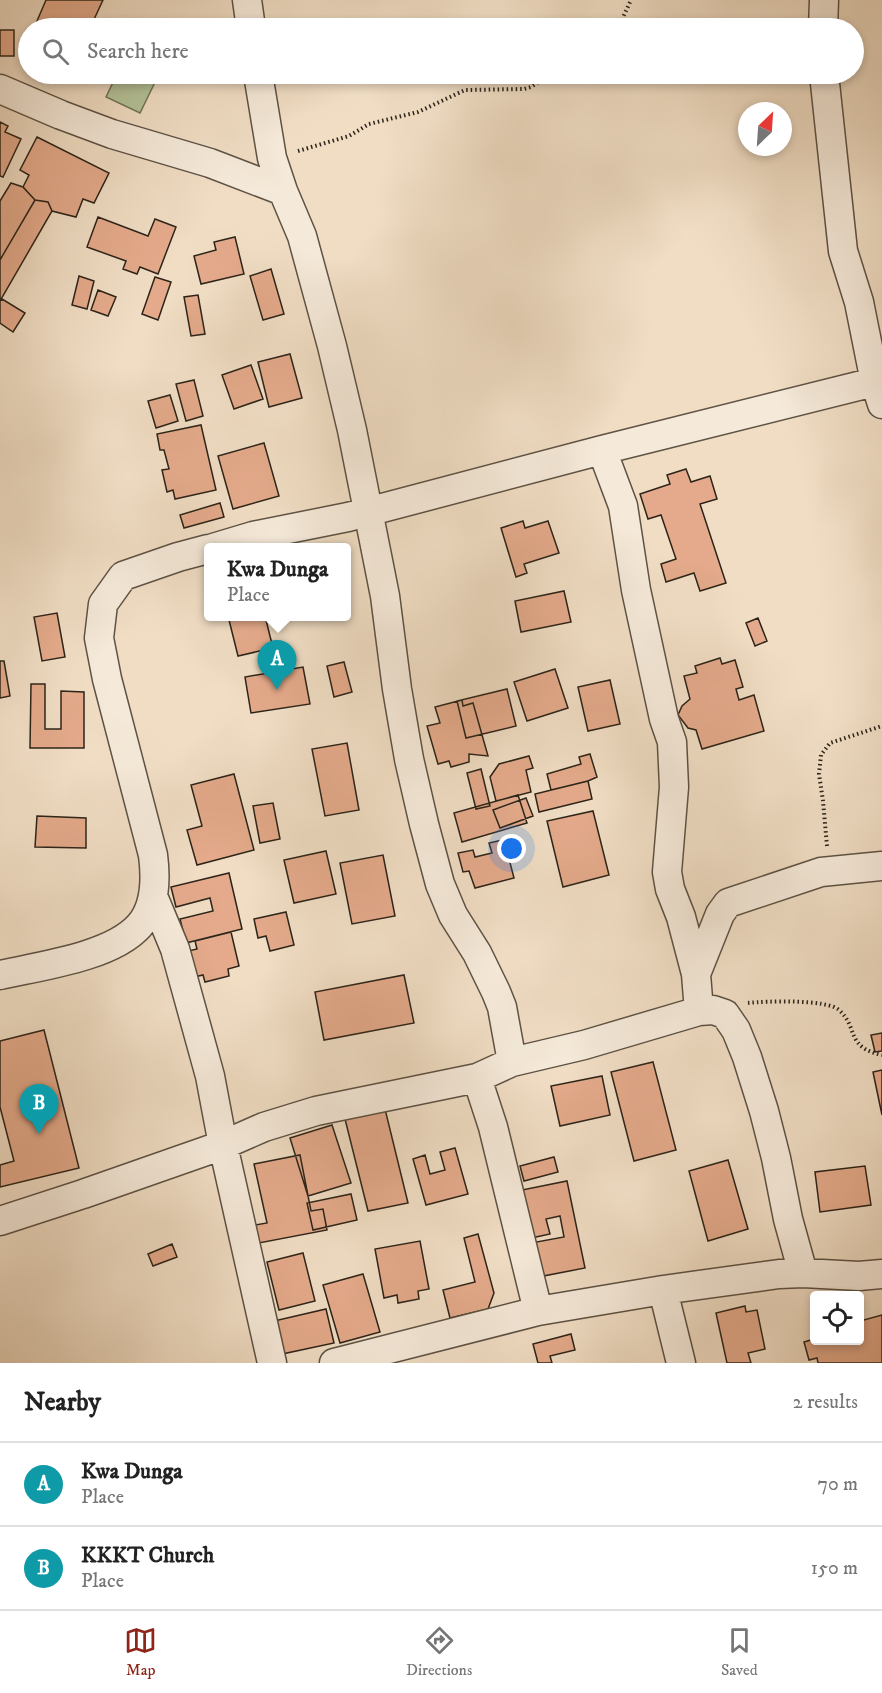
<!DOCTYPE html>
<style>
:root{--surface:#fff;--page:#f6f6f6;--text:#222;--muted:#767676;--line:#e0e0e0;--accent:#8f2418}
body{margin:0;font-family:"IM FELL DW Pica",serif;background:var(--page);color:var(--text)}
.controls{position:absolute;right:18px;bottom:18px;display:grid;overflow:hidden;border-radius:6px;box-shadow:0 3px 9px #0003}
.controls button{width:54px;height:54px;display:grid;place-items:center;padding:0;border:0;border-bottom:2px solid var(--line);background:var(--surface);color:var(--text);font:30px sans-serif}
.compass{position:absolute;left:738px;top:102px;width:54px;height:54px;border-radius:50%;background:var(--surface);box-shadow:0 3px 9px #0003;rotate:25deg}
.you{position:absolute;left:512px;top:849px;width:21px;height:21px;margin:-15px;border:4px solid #fff;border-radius:50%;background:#1a73e8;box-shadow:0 0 0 9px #1a73e833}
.badge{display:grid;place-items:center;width:39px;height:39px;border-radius:50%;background:var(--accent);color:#fff;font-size:20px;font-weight:700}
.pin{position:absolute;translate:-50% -50px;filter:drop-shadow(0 2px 3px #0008)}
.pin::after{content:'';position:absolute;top:32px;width:21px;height:18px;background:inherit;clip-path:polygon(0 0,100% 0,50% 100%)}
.popup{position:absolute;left:204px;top:543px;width:147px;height:78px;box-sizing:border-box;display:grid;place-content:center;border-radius:6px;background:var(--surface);filter:drop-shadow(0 2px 4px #0005);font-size:20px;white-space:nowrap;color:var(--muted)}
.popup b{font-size:22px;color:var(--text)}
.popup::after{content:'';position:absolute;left:50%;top:100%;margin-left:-12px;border:12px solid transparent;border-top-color:var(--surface)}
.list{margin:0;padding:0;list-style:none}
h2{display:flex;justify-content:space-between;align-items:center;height:78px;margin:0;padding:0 24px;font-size:26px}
h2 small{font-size:20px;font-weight:400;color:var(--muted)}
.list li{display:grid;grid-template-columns:39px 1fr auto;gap:18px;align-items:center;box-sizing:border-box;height:84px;padding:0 24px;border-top:2px solid var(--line)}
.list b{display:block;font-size:22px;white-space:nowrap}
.list p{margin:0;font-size:20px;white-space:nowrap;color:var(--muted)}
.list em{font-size:20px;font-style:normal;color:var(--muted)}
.icon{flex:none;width:33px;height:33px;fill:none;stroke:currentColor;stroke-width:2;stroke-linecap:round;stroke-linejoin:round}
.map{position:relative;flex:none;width:882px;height:1363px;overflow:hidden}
.search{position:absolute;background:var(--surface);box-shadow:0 3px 9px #0003;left:18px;right:18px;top:18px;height:66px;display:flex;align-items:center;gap:15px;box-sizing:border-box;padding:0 21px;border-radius:33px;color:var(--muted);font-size:22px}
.sheet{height:246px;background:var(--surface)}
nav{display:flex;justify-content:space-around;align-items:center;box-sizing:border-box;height:84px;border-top:2px solid var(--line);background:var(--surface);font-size:16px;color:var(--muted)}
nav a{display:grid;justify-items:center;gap:3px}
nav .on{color:var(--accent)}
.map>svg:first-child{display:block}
.green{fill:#b4c299;stroke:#707359;stroke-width:1.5}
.building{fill:#e4aa8b;stroke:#2c2419;stroke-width:1.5}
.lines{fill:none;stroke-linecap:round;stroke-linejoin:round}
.minor-casing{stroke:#5d5244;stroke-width:31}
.path{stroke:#2c2419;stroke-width:4;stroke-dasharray:1.5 3;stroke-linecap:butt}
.minor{stroke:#f5e9d9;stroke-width:28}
</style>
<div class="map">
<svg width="882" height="1363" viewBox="0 0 882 1363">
<rect width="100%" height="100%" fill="#f0ddc4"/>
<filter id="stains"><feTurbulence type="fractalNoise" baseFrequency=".00333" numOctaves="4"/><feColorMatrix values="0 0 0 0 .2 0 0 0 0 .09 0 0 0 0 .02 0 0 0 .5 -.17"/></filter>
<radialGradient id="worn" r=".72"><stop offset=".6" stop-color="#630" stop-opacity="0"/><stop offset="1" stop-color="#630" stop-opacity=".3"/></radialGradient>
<!-- green -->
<path class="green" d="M117,74H159L140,113L106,97Z"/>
<!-- building -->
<path class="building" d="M46,0H103L90,28H34Z
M0,30H14V56H0Z
M0,122L8,126L5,132L21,139L3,177L0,176Z
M37,137L109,173L94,203L83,199L76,217L52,211L48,202L35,200L23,187L29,175L20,170Z
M11,183L23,187L35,200L0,260V201Z
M35,200L48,202L52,211L0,301V260Z
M98,217L148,236L155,219L176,227L158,274L140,267L137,274L123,269L126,261L87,247Z
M235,237L244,274L201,284L194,256L216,250L214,242Z
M271,269L284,314L263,320L250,276Z
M79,276L94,281L87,309L72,305Z
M155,277L171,282L158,320L142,314Z
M98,290L116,297L108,316L91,310Z
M198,295L205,334L191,336L184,297Z
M2,299L25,313L13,332L0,323V301Z
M290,354L302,398L269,407L258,362Z
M251,365L263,399L234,409L222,375Z
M194,380L203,416L186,421L176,384Z
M170,395L178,421L156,428L148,401Z
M201,425L216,490L175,499L173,490L167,492L162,470L169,469L164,450H160L157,434Z
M264,443L279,496L233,509L218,456Z
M686,469L691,482L710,476L717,499L700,504L726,583L700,591L694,573L666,582L661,564L676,559L661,515L648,519L640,494L670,484L667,475Z
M220,503L224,517L184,528L180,515Z
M523,521L525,528L548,521L559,553L524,564L527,573L516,577L501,528Z
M564,591L571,622L521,632L515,601Z
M57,613L65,657L42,661L34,617Z
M228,616H265L273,648L238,656Z
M758,618L767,641L755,646L746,623Z
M720,658L722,664L735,660L743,687L736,689L739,700L754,695L764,731L702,749L696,730L688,728L678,715L682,706L690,699L684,676L697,673L695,666Z
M0,661H4L10,696L0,698Z
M344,662L352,692L334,697L327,666Z
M303,667L310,704L251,713L245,677Z
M555,669L568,708L527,721L514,682Z
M610,680L620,724L588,731L578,687Z
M31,684H45V729H61V691L84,692V748H30Z
M507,689L516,726L466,738L457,701Z
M462,700L463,706L473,703L488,756L469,754V762L451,767L449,761L438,764L427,726L440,723L435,707Z
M347,743L359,810L325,816L312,749Z
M590,754L597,777L588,781L551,790L547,774L581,764L579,757Z
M529,756L533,768L526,770L531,792L496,801L490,777L499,764Z
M481,769L490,806L476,809L467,773Z
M234,774L254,850L197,865L187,830L202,826L191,785Z
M588,781L592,799L539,812L535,794Z
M518,795L527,823L462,842L454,813Z
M526,798L533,816L500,828L493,810Z
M273,803L280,839L260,843L253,806Z
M593,811L609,875L563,887L547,821Z
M37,816L86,818V848L35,847Z
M511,838L515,853L508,855L514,878L475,888L469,871L463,872L458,853L473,850L475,857L492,853L489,843Z
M326,851L336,894L294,903L284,860Z
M383,855L395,916L352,924L340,863Z
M229,873L242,929L186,943L180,919L213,911L210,898L176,907L171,887Z
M286,912L294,945L270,951L266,936L258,938L254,919Z
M231,932L239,966L228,969L229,976L205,982L203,975L190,978L184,952L197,949L195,941Z
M404,975L414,1023L324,1040L315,992Z
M44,1030L79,1168L0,1187V1165L14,1161L0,1107V1041Z
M882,1033V1051L875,1052L871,1035Z
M653,1062L676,1150L634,1161L611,1072Z
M882,1070V1115L873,1072Z
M602,1076L610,1115L560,1126L551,1086Z
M384,1105L408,1203L368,1211L344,1115Z
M332,1125L351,1183L308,1196L290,1138Z
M455,1148L468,1194L426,1205L413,1159L425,1155L430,1174L445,1170L440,1152Z
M300,1155L311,1211L323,1209L327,1230L259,1243L255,1225L267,1223L254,1164Z
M554,1157L558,1172L524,1181L520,1166Z
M728,1160L748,1229L708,1241L689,1171Z
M865,1166L871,1205L820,1212L815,1172Z
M567,1181L585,1268L538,1277L531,1243L564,1237L560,1216L546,1219L550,1234L522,1240L512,1192Z
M351,1194L357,1220L313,1230L307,1203Z
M478,1234L494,1293L488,1309L450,1318L443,1290L475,1282L464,1238Z
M420,1241L429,1289L418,1291L419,1299L398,1303L397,1295L384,1298L375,1249Z
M172,1244L177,1257L153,1266L148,1254Z
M303,1253L315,1301L279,1310L267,1262Z
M363,1274L380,1332L340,1343L323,1285Z
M745,1306L746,1312L757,1310L765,1349L748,1353L751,1363H727L716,1313Z
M326,1309L334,1343L282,1354L274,1321Z
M882,1315V1363H818L817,1358L809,1360L804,1342L814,1339L860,1340V1321Z
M571,1334L575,1350L550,1356L552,1363H538L533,1344Z"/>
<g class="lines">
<!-- minor casing -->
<g class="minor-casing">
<path id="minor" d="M247,0L251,28
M823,28L824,0
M258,74L272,158L283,191L302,236L332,346L352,430L385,596L397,689L409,759L424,824L440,884L453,915L477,953L496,992L502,1007L512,1062
M824,74L843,251L859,302L875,382L882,404
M0,89L61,115L112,134L210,163L283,191
M602,450L623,506L636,590L664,719L672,742L674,787L667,872L670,889L681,917L696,974L699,1011
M213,548L253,536L348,517L602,450L882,380
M153,896L175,949L210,1076L223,1145L272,1363
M696,974L720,914L728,903L821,872L882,866
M0,975C40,966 111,957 139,926C156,907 156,878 153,855L107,679L99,638L103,604L123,576L178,557L208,549
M477,1078L493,1127L538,1311
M0,1221L83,1194L223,1145L264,1127L316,1111L477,1078L512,1062L584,1045L699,1011L713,1010L725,1014L736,1030L747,1057L764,1111L776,1158L788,1219L803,1273
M663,1290L681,1363
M334,1363L538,1311L663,1290L779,1274L803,1273L859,1276L882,1274"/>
</g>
<!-- path -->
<path class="path" d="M618,28L631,0
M298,151L349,136L369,124L418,112L465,90L524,89L531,87L550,74
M827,846L823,801L819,774L821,755L830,743L882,726
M748,1003C766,1001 827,999 839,1010C859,1028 845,1047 882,1055"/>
<!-- minor -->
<use href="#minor" class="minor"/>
</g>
<rect width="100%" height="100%" filter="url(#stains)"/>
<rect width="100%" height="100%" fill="url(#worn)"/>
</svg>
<div class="controls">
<button><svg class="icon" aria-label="locate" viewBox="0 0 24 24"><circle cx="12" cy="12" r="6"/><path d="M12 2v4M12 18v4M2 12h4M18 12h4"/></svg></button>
</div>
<svg class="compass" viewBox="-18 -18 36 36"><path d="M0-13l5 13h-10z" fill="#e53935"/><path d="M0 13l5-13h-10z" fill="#767676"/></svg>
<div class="you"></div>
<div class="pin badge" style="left:277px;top:690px;background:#0f9aa8">A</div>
<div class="popup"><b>Kwa Dunga</b>Place</div>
<div class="pin badge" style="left:39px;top:1134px;background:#0f9aa8">B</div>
<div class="search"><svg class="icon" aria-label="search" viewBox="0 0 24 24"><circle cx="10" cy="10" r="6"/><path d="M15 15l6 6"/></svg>Search here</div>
</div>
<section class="sheet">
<h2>Nearby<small>2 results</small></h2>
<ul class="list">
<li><span class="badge" style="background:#0f9aa8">A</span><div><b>Kwa Dunga</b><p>Place</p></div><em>70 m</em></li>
<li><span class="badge" style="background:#0f9aa8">B</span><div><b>KKKT Church</b><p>Place</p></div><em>150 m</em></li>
</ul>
</section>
<nav>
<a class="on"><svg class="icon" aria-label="map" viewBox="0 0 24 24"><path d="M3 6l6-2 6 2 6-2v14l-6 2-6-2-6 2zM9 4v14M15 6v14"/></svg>Map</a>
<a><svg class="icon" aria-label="directions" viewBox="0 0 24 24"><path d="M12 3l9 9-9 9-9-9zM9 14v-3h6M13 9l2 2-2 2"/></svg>Directions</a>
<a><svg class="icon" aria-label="saved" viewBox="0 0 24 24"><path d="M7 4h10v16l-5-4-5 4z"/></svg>Saved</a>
</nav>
